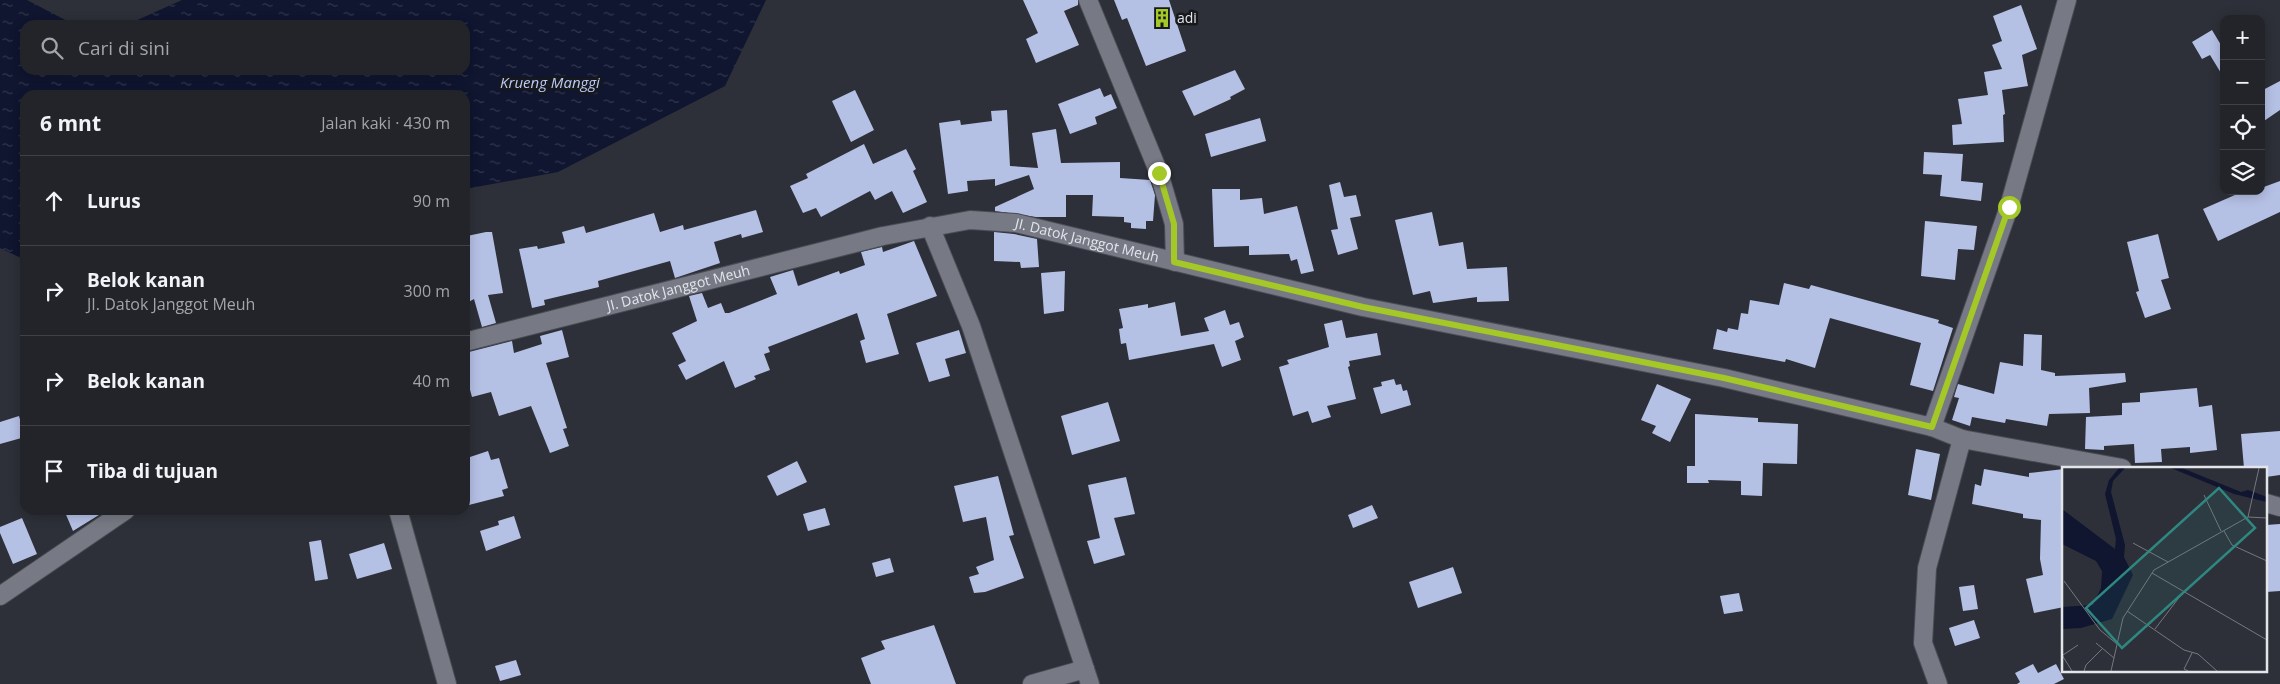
<!DOCTYPE html>
<html lang="id">
<meta charset="utf-8">
<style>
:root{--surface:#22242a;--page:#2a2c32;--text:#f1f3f6;--muted:#a2a4a8;--line:#3f4147}
body{margin:0;font-family:"Open Sans",sans-serif;background:var(--page);color:var(--text)}
.controls{position:absolute;right:15px;top:15px;display:grid;overflow:hidden;border-radius:10px;box-shadow:0 2px 12px #0003}
.controls button{width:45px;height:45px;display:grid;place-items:center;padding:0;border:0;border-bottom:1px solid var(--line);background:var(--surface);color:var(--text);font:25px sans-serif}
.stop{position:absolute;width:15px;height:15px;margin:-11px;border:4px solid #a4c825;border-radius:50%;background:#fff}
.stop.end{background:#a4c825;border-color:#fff;box-shadow:0 1px 5px #0008}
.list{margin:0;padding:0;list-style:none}
h2{display:flex;justify-content:space-between;align-items:center;height:65px;margin:0;padding:0 20px;font-size:21px}
h2 small{font-size:16px;font-weight:400;color:var(--muted)}
.list li{display:grid;grid-template-columns:32px 1fr auto;gap:15px;align-items:center;box-sizing:border-box;height:90px;padding:0 20px;border-top:1px solid var(--line)}
.list b{display:block;font-size:19px;white-space:nowrap}
.list p{margin:0;font-size:16px;white-space:nowrap;color:var(--muted)}
.list em{font-size:16px;font-style:normal;color:var(--muted)}
.icon{flex:none;width:28px;height:28px;fill:none;stroke:currentColor;stroke-width:2;stroke-linecap:round;stroke-linejoin:round}
.map{position:relative;flex:none;width:2280px;height:684px;overflow:hidden}
.search{position:absolute;background:var(--surface);box-shadow:0 2px 12px #0003;left:20px;top:20px;width:450px;height:55px;display:flex;align-items:center;gap:12px;box-sizing:border-box;padding:0 18px;border-radius:15px;color:var(--muted);font-size:19px}
.panel{position:absolute;background:var(--surface);box-shadow:0 2px 12px #0003;left:20px;top:90px;width:450px;height:425px;border-radius:15px}
.map>svg:first-child{display:block}
.water{fill:url(#water-ripples)}
.building{fill:#b5c0e5}
.lines{fill:none;stroke-linecap:round;stroke-linejoin:round}
.minor-casing{stroke:#4b4d55;stroke-width:20}
.minor{stroke:#777a84;stroke-width:18}
.route{stroke:#a4c825;stroke-width:6}
.labels{text-anchor:middle;stroke-width:5;stroke-linejoin:round;paint-order:stroke}
.poi-label{font-size:14px;fill:#e3e5eb;stroke:#17181c;text-anchor:start}
.street-label{font-size:14px;fill:#e3e5eb;stroke:#17181c}
.water-label{font-size:15px;font-style:italic;fill:#bccaf9;stroke:#17181c}
.inset-road{fill:none;stroke:#767880;stroke-width:1}
.view{fill:#2f8781;fill-opacity:0.15;stroke:#2f8781;stroke-width:2.5}
.inset-edge{fill:none;stroke:#e3e5eb;stroke-width:2.5}
</style>
<div class="map">
<svg width="2280" height="684" viewBox="0 0 2280 684">
<defs>
<pattern id="water-ripples" width="26" height="14" patternUnits="userSpaceOnUse" patternTransform="scale(1.25)"><rect width="26" height="14" fill="#101530"/><path d="M2 4q2-2 4 0t4 0M15 11q2-2 4 0t4 0" fill="none" stroke="#33374e"/></pattern>
</defs>
<rect width="100%" height="100%" fill="#2d3038"/>
<!-- water -->
<path class="water" d="M0,0H27L75,25H25V70H465V25H126L182,0H766L725,86L558,172L465,189V95H25V260L0,248Z"/>
<!-- building -->
<path class="building" d="M1023,0H1078V5L1064,11L1079,45L1036,63L1026,39L1038,33Z
M1114,0H1169L1186,51L1146,66L1127,18L1122,20Z
M2021,5L2037,49L2022,55L2028,86L2002,90L2005,114L2003,115L2004,142L1953,145L1952,125L1962,124L1958,99L1988,95L1984,72L2002,69L1992,45L2002,41L1993,16Z
M2212,30L2224,50V78L2210,55L2202,59L2192,42Z
M1235,70L1245,89L1230,97L1231,99L1194,116L1182,91Z
M2280,81V110L2261,123V91Z
M1100,88L1104,97L1111,94L1117,108L1095,117L1097,124L1070,134L1058,104Z
M855,90L874,130L851,142L832,101Z
M1007,110L1010,166L1038,168L1032,133L1056,129L1061,163L1120,162V178L1150,180L1155,195L1153,221H1146V229L1131,228V223L1124,222V217L1092,216L1093,195H1066V217H1036L995,211V207L1034,189L1029,175L995,186V179L967,181L968,191L948,194L939,123L960,120L961,125L992,121L991,111Z
M1260,118L1266,141L1211,157L1205,134Z
M864,144L873,164L906,149L916,169L913,171L927,202L903,213L892,191L875,200L870,191L821,217L816,208L803,213L790,186L808,178L806,174Z
M1924,152L1963,154L1961,181L1983,183L1981,201L1940,196L1942,175L1923,174Z
M2280,181V212L2218,241L2203,209L2244,191H2261V188Z
M1340,182L1344,197L1356,195L1361,216L1350,218L1358,249L1338,255L1331,230L1338,229L1329,185Z
M1212,189H1240V200L1262,198L1264,214L1297,206L1314,271L1301,274L1297,259L1291,261L1289,254L1249,255V246L1214,247Z
M756,210L763,232L742,238L741,234L714,242L720,263L675,278L670,261L598,281L599,287L544,300L545,305L532,308L519,249L537,246L538,249L565,243L562,232L584,226L586,233L654,213L660,232L683,225L684,230Z
M1432,212L1439,246L1463,242L1467,269L1507,267L1509,301L1477,302V297L1433,303L1430,291L1413,295L1395,220Z
M1925,221L1977,226L1974,250L1958,249L1955,280L1921,276Z
M486,232H492L503,293L488,295L496,323L482,327L474,299L465,304V250L470,248L467,236Z
M994,232L1014,234L1037,239L1039,267L1021,268L1020,262L994,261Z
M2158,234L2169,278L2161,280L2171,309L2145,318L2136,292L2139,291L2127,242Z
M914,241L937,296L887,314L899,354L866,363L860,341L865,339L857,313L768,347L770,352L764,354L770,370L754,376L756,379L735,388L724,361L686,380L678,365L686,361L672,333L697,321L689,296L702,293L708,308L721,303L725,313H729L777,294L770,277L793,270L798,286L839,271L840,274L865,265L861,252L882,247L883,252Z
M1065,271L1064,311L1044,314L1041,273Z
M1784,283L1809,289L1811,285L1939,320L1938,323L1953,328L1933,391L1910,385L1921,343L1830,318L1815,368L1786,359L1785,362L1713,349L1717,329L1727,332L1728,328L1738,330L1741,313L1748,314L1750,300L1779,305Z
M1175,302L1181,336L1209,331L1204,318L1225,310L1230,325L1239,322L1244,337L1235,341L1241,360L1222,367L1214,344L1129,360L1126,343L1121,344L1119,329L1123,328L1119,309L1148,304V308Z
M1342,320L1346,338L1377,333L1381,355L1349,361L1350,366L1348,367L1356,399L1327,406L1331,417L1312,423L1308,411L1293,416L1279,367L1289,364L1287,360L1329,347L1324,324Z
M562,330L569,357L546,363L567,428L563,429L569,446L550,453L531,406L499,416L491,392L472,397L465,372V353L512,341L514,353L542,344L540,336Z
M959,330L966,353L945,359L950,376L929,382L916,343Z
M2024,334L2042,335L2041,370L2055,373V376L2125,373L2126,382L2089,388L2090,413L2049,414L2047,426L2006,419L2005,423L1972,417L1970,426L1952,420L1959,398L1954,397L1958,384L1994,394L2000,362L2023,366Z
M1394,379L1396,385L1401,384L1403,391L1407,390L1411,405L1381,414L1373,388L1382,386L1381,382Z
M1657,384L1691,399L1670,442L1652,433L1656,426L1641,420Z
M2197,388L2199,407L2212,405L2217,450L2190,453V447L2161,449L2162,462L2135,463L2134,444L2104,446V450L2085,449L2086,417L2122,415V403L2140,402V393Z
M1108,402L1120,441L1072,455L1061,416Z
M1695,414L1758,418V422L1798,424L1797,464L1763,463L1762,496L1741,495V481L1708,480L1709,483H1687V466H1695Z
M19,416L25,437L0,444V422Z
M2280,431V475L2266,477V468H2244L2241,434Z
M1916,449L1940,454L1931,500L1908,495Z
M488,451L491,460L499,458L508,488L502,490L504,496L465,506V468L469,467L467,458Z
M797,461L807,482L777,496L767,476Z
M1984,469L2029,477V473L2064,469V607L2034,613L2026,579L2043,575L2040,559L2041,520L2023,518V514L1972,504L1975,484L1981,486Z
M998,476L1014,535L1009,536L1024,578L985,592L974,593L969,577L979,574L976,567L994,560L986,517L963,522L954,486Z
M1126,477L1135,514L1114,518L1125,555L1094,564L1087,541L1100,538L1088,485Z
M1372,505L1378,518L1353,528L1348,515Z
M825,508L830,525L808,531L803,514Z
M64,510H107L73,531Z
M514,516L521,538L486,551L480,531L499,525L498,521Z
M22,518L37,554L13,564L0,533V527Z
M2280,524V591L2266,592V525Z
M321,540L328,579L315,581L309,542Z
M384,543L392,569L357,579L349,554Z
M890,558L894,572L876,577L872,563Z
M1453,567L1462,593L1418,608L1409,582Z
M1974,585L1978,609L1963,611L1959,587Z
M1739,593L1743,611L1724,614L1720,596Z
M1974,620L1980,638L1955,646L1949,628Z
M934,625L956,684H871L861,658L885,649L881,641Z
M516,660L521,675L500,681L495,666Z
M2033,664L2038,673L2056,664L2064,679L2054,684H2017L2020,682L2015,673Z"/>
<g class="lines">
<!-- minor casing -->
<g class="minor-casing">
<g id="minor">
<path d="M1088,0L1159,173L1174,224L1175,262"/>
<path d="M930,226L971,326L1090,684"/>
<path id="s1" d="M465,342L883,236L970,220L1016,223L1363,307L1724,378L1932,427L1962,439L2122,468"/>
<path d="M1932,427L2009,207L2067,0"/>
<path d="M2266,503L2280,507"/>
<path d="M398,510L447,684"/>
<path d="M0,596L126,510"/>
<path d="M1032,684L1085,669"/>
<path d="M1938,684L1923,643L1927,568L1962,439"/>
</g>
</g>
<!-- minor -->
<use href="#minor" class="minor"/>
</g>
<g class="lines">
<!-- route -->
<path class="route" d="M1159,173L1174,224V262L1363,307L1724,378L1932,427L2009,207"/>
</g>
<!-- icons -->
<defs>
<g id="building-bare" transform="scale(1.5)"><path d="M-4-6H4V6H1V3H-1V6H-4ZM-2.5-4.3h1.7v1.8h-1.7ZM.8-4.3h1.7v1.8H.8ZM-2.5-1h1.7V.8h-1.7ZM.8-1h1.7V.8H.8Z" fill="#a4c825" stroke="#17181c" stroke-width="2.5" paint-order="stroke"/></g>
</defs>
<g fill-rule="evenodd">
<use href="#building-bare" x="1162" y="18"/>
</g>
<g class="labels">
<!-- poi labels -->
<g class="poi-label">
<text x="1177" y="23">adi</text>
</g>
<!-- street labels -->
<g class="street-label">
<text dy="5" stroke="none"><textPath href="#s1" startOffset="639">JI. Datok Janggot Meuh</textPath></text>
<text dy="5" stroke="none"><textPath href="#s1" startOffset="220">JI. Datok Janggot Meuh</textPath></text>
</g>
<!-- water labels -->
<g class="water-label">
<text x="550" y="88">Krueng Manggi</text>
</g>
</g>
<!-- overview -->
<g transform="translate(2062 467)">
<rect width="205" height="205" fill="#2d3038"/>
<path d="M57,1H63L51,14L49,25L63,78L62,90L71,108L50,152L19,161L0,162V140L31,138L39,121L40,104L34,94L0,77V42L53,82L54,72L43,27L47,13ZM109,1H120L179,25L186,23L205,30V35L172,27Z" fill="#101530"/>
<path class="inset-road" d="M142,28L159,64M186,50L197,1M162,64L170,78L205,94M71,76L106,95M90,106L205,173M2,114L38,163L55,177M65,144L122,183L136,187L155,204M93,162L122,124M34,176L52,191M0,188L10,204M1,188L16,178M22,204L24,198L40,182M49,204L61,151L92,103L186,50L205,51M126,204L122,202L130,186"/>
<path class="view" d="M157,21L193,61L60,181L24,141Z"/>
<rect width="205" height="205" class="inset-edge"/>
</g>
</svg>
<div class="controls">
<button>+</button>
<button>−</button>
<button><svg class="icon" aria-label="locate" viewBox="0 0 24 24"><circle cx="12" cy="12" r="6"/><path d="M12 2v4M12 18v4M2 12h4M18 12h4"/></svg></button>
<button><svg class="icon" aria-label="layers" viewBox="0 0 24 24"><path d="M12 4l9 5-9 5-9-5zM3 14l9 5 9-5"/></svg></button>
</div>
<div class="stop" style="left:2009px;top:207px"></div>
<div class="stop end" style="left:1159px;top:173px"></div>
<div class="search"><svg class="icon" aria-label="search" viewBox="0 0 24 24"><circle cx="10" cy="10" r="6"/><path d="M15 15l6 6"/></svg>Cari di sini</div>
<section class="panel">
<h2>6 mnt<small>Jalan kaki · 430 m</small></h2>
<ul class="list">
<li><svg class="icon" aria-label="ahead" viewBox="0 0 24 24"><path d="M12 20V5M6 11l6-6 6 6"/></svg><div><b>Lurus</b></div><em>90 m</em></li>
<li><svg class="icon" aria-label="right" viewBox="0 0 24 24"><path d="M7 20v-9h11M14 6l5 5-5 5"/></svg><div><b>Belok kanan</b><p>JI. Datok Janggot Meuh</p></div><em>300 m</em></li>
<li><svg class="icon" aria-label="right" viewBox="0 0 24 24"><path d="M7 20v-9h11M14 6l5 5-5 5"/></svg><div><b>Belok kanan</b></div><em>40 m</em></li>
<li><svg class="icon" aria-label="arrive" viewBox="0 0 24 24"><path d="M6 21V4h12l-3 4 3 4H6"/></svg><div><b>Tiba di tujuan</b></div></li>
</ul>
</section>
</div>
